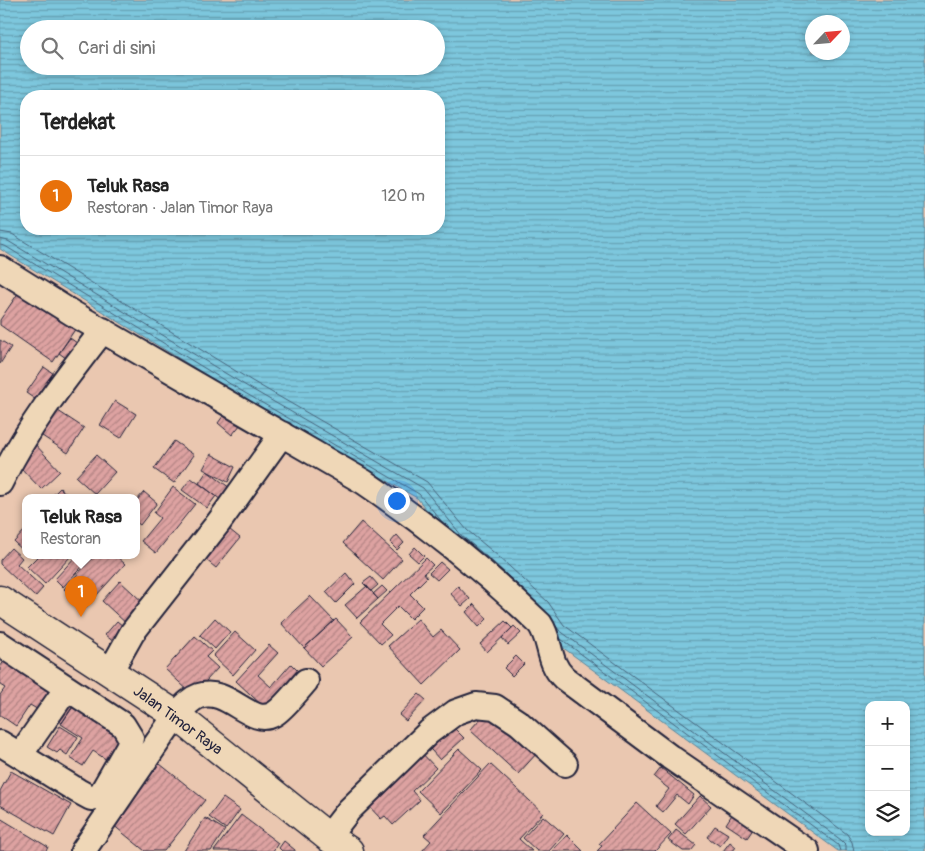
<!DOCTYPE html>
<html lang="id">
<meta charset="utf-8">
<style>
:root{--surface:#fff;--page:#f2f2f2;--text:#222;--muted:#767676;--line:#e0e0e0;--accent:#111827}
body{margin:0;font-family:Pangolin,sans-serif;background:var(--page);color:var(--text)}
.controls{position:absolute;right:15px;bottom:15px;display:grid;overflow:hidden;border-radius:10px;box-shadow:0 2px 8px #0003}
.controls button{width:45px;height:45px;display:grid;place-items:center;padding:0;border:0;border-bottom:1px solid var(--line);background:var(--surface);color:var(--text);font:25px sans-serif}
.compass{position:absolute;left:805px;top:15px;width:45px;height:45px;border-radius:50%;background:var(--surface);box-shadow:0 2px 8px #0003;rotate:64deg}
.you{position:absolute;left:396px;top:500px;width:18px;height:18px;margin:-12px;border:4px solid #fff;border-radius:50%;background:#1a73e8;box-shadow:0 0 0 8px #1a73e833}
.badge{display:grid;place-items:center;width:32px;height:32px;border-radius:50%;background:var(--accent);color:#fff;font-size:16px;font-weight:700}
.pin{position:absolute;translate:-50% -41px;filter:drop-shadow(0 1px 2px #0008)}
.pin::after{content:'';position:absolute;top:26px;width:18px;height:15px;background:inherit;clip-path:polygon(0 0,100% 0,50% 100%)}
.popup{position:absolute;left:22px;top:494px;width:118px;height:65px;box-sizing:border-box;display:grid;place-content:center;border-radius:10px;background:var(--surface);filter:drop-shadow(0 1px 4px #0005);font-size:16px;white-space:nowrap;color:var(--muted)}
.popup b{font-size:19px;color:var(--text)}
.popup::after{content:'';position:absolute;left:50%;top:100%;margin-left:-10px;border:10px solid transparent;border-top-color:var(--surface)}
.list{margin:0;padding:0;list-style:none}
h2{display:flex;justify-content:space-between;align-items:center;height:65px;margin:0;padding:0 20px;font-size:21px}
h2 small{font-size:16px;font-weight:400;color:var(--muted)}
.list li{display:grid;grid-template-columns:32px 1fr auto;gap:15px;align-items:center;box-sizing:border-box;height:80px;padding:0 20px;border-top:1px solid var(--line)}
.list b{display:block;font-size:19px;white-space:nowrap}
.list p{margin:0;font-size:16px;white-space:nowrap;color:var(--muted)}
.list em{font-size:16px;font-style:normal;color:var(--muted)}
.icon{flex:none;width:28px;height:28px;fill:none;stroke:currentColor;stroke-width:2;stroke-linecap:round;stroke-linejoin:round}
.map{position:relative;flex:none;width:925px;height:851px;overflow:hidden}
.search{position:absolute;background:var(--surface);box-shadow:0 2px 8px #0003;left:20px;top:20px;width:425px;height:55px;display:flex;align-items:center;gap:12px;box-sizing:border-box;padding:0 18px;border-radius:28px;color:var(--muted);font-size:19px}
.panel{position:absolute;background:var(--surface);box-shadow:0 2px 8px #0003;left:20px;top:90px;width:425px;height:145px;border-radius:20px}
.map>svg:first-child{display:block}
.water{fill:url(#water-rules);stroke:#59859c;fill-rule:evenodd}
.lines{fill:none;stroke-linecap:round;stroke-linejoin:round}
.shore{stroke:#46647c;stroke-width:1}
.building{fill:url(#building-hatch);stroke:#22223b}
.minor-casing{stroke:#22223b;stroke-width:28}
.highway-casing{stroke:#22223b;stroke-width:31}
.minor{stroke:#efd7b7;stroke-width:24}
.highway{stroke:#efd7b7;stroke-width:28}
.labels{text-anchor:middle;stroke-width:4;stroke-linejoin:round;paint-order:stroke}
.street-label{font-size:15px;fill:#22223b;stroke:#efd7b7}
</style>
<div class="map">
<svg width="925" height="851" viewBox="0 0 925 851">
<defs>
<pattern id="water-rules" width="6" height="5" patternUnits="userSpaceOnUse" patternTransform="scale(1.25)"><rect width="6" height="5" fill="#7dc7dd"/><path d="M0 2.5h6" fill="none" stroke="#66a1b4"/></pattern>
<pattern id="building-hatch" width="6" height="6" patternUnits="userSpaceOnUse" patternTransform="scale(1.25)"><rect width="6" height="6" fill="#dda2a1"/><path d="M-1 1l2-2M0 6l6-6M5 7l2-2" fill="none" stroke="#b38484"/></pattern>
</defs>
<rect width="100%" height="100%" fill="#eac7b0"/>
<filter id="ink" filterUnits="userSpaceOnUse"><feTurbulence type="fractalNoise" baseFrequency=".02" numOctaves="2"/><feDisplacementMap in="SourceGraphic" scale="10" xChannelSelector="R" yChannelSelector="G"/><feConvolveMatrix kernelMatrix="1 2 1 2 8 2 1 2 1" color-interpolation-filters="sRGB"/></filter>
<g filter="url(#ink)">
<!-- water -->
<path class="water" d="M0,0H925V851H838L550,638L454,544L417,498L242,397L0,249ZM812,22H842V52H812ZM29,29H436V66H29ZM26,96H439V229H26ZM869,705H906V832H869Z"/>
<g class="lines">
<!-- shore -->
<path class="shore" d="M0,232L12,234L252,381L427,482L467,530L498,556L548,602L564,625L847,834L852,842L854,851
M0,239L8,241L248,387L423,488L462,536L493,562L546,612
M0,245L5,246L245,393L419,494L444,524
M556,626L559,630L841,840L846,845V851
M561,639L838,845L840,851"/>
</g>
<!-- building -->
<path class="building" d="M21,289L76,328L53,362L0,325V320Z
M70,338L81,346L70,361L59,353Z
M0,340L11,347L0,364Z
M44,367L57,376L39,402L26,393Z
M115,401L136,414L121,438L100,425Z
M52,407L84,428L68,453L36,432Z
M226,412L241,424L232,435L218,423Z
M174,441L194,455L174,483L154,469Z
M33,442L60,471L41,489L18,465Z
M211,454L235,467L228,482L203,469Z
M96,455L115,472L95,494L76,477Z
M207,471L230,488L221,500L199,483Z
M191,478L216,496L207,508L182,490Z
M173,487L195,504L156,553L141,541L160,518L154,513Z
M60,488L71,498H50Z
M144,492L157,503L140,525L136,522V501Z
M361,522L402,559L383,580L343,543Z
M224,525L240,538L216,568L200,555Z
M26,529V553L14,542Z
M397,535L404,543L397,550L390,543Z
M415,547L424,556L418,562L409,554Z
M11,548L22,558L17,564L43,588L35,597L0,564V560Z
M38,556H71L45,584L27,567Z
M76,556H92L63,587L55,579Z
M94,556H116L125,564L85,608L64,589Z
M426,558L433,565L424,573L427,577L410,594L423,607L411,619L398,606L380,624L391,635L381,644L360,622Z
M440,562L448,569L437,580L429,573Z
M346,573L355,584L336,603L326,592Z
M371,577L378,585L371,591L363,583Z
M120,581L147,606L129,626L102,601Z
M367,586L378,599L357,618L345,605Z
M382,586L387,591L378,599L373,594Z
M458,586L470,599L462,606L450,593Z
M310,596L334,621L304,648L281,623Z
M474,604L487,619L479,627L466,612Z
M215,618L230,632L215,649L200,635Z
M336,619L353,637L321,666L304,648Z
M418,619L433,637L441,630L460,650L424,685L388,646Z
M117,621L130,632L119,646L105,635Z
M505,621L512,628L487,652L480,644Z
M514,626L521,633L508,645L502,638Z
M235,632L255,650L233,675L213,656Z
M195,636L212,651L206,657L218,668L193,695L165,669Z
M269,645L278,653L258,675L271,687L291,664L299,672L266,709L236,681Z
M516,656L524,664L512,676L504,668Z
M5,660L52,692L40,711L30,705L16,726L0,715V695L5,688L0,685V667Z
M419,694L426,700L406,721L399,715Z
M64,702L73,707L62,723L54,717Z
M73,706L121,738L107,760L93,751L83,766L70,758L83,738L61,724Z
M490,708L538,752L518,774L470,730Z
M446,720L464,738L440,760L423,741Z
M60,726L78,737L67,755L60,750L57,753L47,747Z
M418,749L436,768L412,791L420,800L393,825L385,816L381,819L363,800Z
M459,749L482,770L441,813L418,791Z
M155,760L205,800L164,851H145L107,820Z
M490,764L543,813L519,839L532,851H422L431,841L424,835Z
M661,768L694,795L688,804L677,795L663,812L656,806L669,789L654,777Z
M11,771L71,805L54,836L0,805V791Z
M700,796L711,806L686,834L675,824Z
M223,798L240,810L226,829L209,817Z
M637,803L671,834L655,851H597L602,846L599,844Z
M733,813L754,828L747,838L726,824Z
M241,815L278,843L273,851H214Z
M543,816L564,834L549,851H537L523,838Z
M0,818L48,847L46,851H0Z
M205,818L225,830L211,851H184Z
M715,826L728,834L720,846L707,837Z
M676,830L696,845L691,851H683L668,840Z
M567,835L583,851H552Z
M284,841L295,850V851H282L279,848Z
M730,842L736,847L733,851H723Z"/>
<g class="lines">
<!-- minor casing -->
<g class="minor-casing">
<path id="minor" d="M0,268L72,313L364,482C426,524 486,572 540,624C552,642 547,662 564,678L670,757L807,851
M0,483C27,427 65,379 103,330
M0,644L123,725L131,738L128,747L102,792L97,796L91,798L78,791L0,743
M110,672L132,633L219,522L282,434
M20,755L67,688
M328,837L349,810L429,732L456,712L476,705L495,707L519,723L565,764
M83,851L176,715C183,708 190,699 199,696C228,686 251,728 274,714C282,710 299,689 306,681"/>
</g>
<!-- highway casing -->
<g class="highway-casing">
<path id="highway" d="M0,600L176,715L328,837L349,851"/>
</g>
<!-- minor -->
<use href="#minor" class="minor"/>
<!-- highway -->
<use href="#highway" class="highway"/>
</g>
</g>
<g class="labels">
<!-- street labels -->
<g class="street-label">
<text transform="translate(178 720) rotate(36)" y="5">Jalan Timor Raya</text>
</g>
</g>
</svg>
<div class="controls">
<button>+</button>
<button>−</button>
<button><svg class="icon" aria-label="layers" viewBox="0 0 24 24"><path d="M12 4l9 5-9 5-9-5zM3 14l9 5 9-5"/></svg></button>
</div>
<svg class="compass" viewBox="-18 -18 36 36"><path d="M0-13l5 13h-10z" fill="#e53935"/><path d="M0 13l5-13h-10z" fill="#767676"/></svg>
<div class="you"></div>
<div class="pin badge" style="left:81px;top:617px;background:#e8710a">1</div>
<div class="popup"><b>Teluk Rasa</b>Restoran</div>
<div class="search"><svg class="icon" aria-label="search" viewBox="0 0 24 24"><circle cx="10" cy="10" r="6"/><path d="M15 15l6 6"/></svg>Cari di sini</div>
<section class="panel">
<h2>Terdekat<small></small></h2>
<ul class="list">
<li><span class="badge" style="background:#e8710a">1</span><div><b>Teluk Rasa</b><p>Restoran · Jalan Timor Raya</p></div><em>120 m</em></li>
</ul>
</section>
</div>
